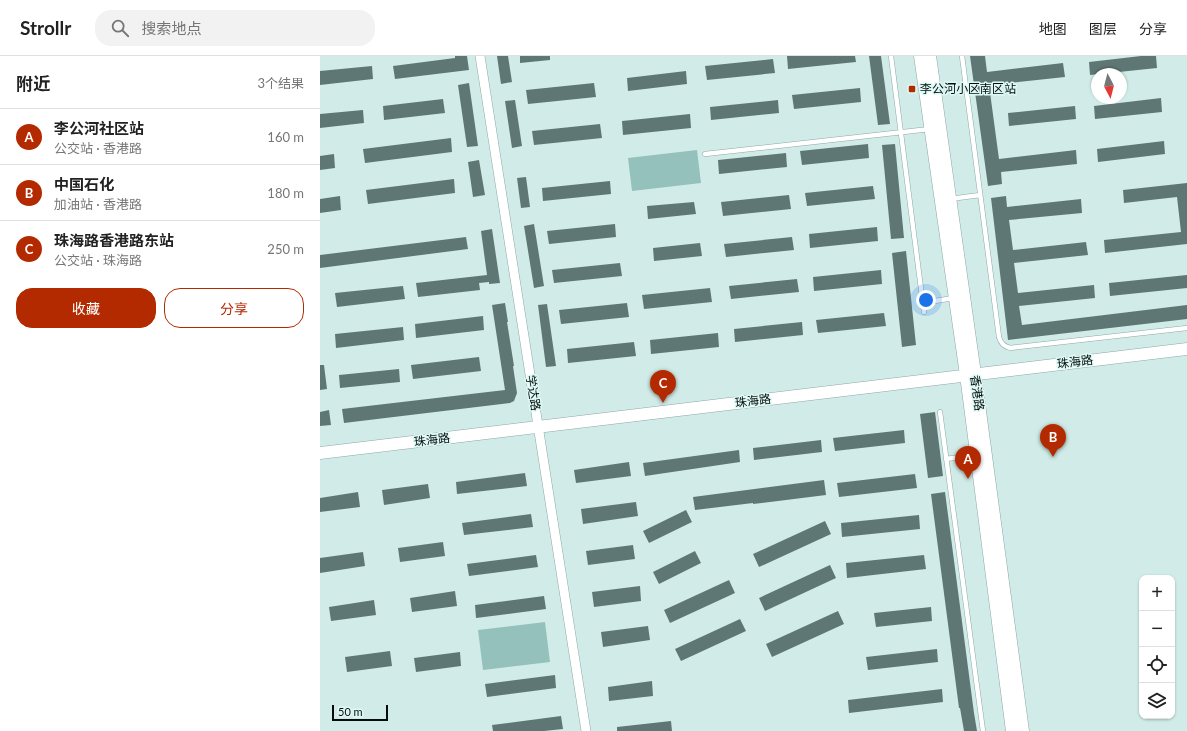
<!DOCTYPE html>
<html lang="zh">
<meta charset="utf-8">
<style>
:root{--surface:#fff;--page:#f2f2f2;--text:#222;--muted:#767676;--line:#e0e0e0;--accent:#b42a00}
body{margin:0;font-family:Lato,"Noto Sans SC",sans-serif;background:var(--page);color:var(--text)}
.controls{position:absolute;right:12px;bottom:12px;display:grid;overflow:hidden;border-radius:8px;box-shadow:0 1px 3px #0004}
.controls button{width:36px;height:36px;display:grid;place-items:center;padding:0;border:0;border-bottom:1px solid var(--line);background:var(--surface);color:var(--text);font:20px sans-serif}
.compass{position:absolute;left:771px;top:12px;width:36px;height:36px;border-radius:50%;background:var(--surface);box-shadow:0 1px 3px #0004;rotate:173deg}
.scale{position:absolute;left:12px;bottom:10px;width:56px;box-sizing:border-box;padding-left:4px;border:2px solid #050d0c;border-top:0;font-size:11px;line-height:14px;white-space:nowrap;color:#050d0c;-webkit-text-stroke:3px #def9f5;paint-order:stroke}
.you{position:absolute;left:606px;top:244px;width:14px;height:14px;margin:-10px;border:3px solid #fff;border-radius:50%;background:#1a73e8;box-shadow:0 0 0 6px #1a73e833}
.badge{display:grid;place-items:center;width:26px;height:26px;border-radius:50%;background:var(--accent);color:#fff;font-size:13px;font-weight:700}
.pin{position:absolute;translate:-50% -33px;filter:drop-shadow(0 1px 2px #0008)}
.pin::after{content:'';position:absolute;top:21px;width:14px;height:12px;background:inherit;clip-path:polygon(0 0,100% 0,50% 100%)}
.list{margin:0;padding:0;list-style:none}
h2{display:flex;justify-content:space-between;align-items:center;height:52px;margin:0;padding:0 16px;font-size:17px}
h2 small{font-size:13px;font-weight:400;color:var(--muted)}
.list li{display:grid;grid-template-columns:26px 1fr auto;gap:12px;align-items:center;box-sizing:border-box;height:56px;padding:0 16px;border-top:1px solid var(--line)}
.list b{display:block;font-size:15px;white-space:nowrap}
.list p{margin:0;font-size:13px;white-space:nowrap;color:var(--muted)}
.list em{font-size:13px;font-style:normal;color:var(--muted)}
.actions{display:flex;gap:8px;padding:12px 16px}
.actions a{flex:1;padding:9px 0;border:1px solid var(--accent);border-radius:16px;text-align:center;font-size:14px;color:var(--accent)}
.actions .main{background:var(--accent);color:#fff}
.icon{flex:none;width:22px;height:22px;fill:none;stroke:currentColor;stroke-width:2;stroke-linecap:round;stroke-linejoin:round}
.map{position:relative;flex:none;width:867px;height:675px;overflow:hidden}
header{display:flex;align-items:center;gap:24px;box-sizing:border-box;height:56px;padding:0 20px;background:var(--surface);border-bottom:1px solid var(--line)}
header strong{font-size:19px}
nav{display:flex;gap:22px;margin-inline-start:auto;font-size:14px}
.search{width:280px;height:36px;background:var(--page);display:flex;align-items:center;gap:10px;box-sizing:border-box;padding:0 14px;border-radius:16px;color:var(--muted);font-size:15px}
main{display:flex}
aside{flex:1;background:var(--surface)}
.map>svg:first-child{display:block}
.green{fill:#94c1bb}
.building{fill:#5f7774}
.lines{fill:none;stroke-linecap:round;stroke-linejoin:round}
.lane-casing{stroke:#8ea8a4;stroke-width:5.5}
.street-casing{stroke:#8ea8a4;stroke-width:10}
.secondary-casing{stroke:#8ea8a4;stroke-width:13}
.lane{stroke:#fff;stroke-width:4.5}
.street{stroke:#fff;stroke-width:9}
.secondary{stroke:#fff;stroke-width:12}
.poi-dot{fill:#b42a00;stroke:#def9f5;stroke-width:1.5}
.labels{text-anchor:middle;stroke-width:3;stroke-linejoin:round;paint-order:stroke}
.poi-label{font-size:12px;fill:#050d0c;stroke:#def9f5;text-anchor:start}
.street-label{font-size:12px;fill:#050d0c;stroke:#def9f5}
</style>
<header>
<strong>Strollr</strong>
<div class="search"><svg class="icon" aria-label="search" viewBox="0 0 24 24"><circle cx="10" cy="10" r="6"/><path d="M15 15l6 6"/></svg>搜索地点</div>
<nav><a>地图</a><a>图层</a><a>分享</a></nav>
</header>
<main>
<aside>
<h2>附近<small>3个结果</small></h2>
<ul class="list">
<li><span class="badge">A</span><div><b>李公河社区站</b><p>公交站 · 香港路</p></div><em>160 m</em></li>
<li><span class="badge">B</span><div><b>中国石化</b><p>加油站 · 香港路</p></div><em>180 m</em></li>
<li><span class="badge">C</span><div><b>珠海路香港路东站</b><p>公交站 · 珠海路</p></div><em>250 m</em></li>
</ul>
<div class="actions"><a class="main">收藏</a><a>分享</a></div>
</aside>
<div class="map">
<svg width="867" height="675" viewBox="0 0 867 675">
<rect width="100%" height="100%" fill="#d1ece8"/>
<!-- green -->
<path class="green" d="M377,94L381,127L312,135L308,102Z
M225,566L230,606L163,614L158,574Z"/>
<!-- building -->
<path class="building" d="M135,0H147L149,14L75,23L73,10L135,2Z
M177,0H188L192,26L181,28Z
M200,0H230V4L200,7Z
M467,0H535L536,6L468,13Z
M549,0H561L570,68L558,69Z
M650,0H665L667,16L743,7L745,21L669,29L679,103L756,94L757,108L681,116L682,128L668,130Z
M821,0H836L837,12L770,19L769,6Z
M453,3L455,17L387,24L385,10Z
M52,10L53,23L0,29V15Z
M366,15L367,28L308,35L307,22Z
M149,27L158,90L147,91L138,29Z
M274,27L276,41L208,48L206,34Z
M540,32L541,46L474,53L472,39Z
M841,42L842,56L775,63L774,50Z
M123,43L125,57L64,64L63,50Z
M195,44L202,90L192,92L185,45Z
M458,44L459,57L391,64L390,51Z
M755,50L756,63L689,70L688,57Z
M43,54L44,67L0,72V58Z
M370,58L371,72L303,79L302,65Z
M280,68L282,82L214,89L212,75Z
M131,82L132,96L45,107L43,93Z
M844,85L845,98L778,106L777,93Z
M548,88L549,102L482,109L480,95Z
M575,88L584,182L571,183L562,89Z
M466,97L467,111L399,118L398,104Z
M14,98L15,112L0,114V100Z
M159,104L165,139L153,141L148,106Z
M206,121L210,151L201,152L197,122Z
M134,123L135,137L48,148L46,134Z
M290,125L291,138L223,145L222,132Z
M867,127V188L785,197L784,184L861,176L857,141L804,147L803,134Z
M553,130L555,143L487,150L485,137Z
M469,139L471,153L403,160L401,146Z
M20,140L21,154L0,157V143Z
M686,140L687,151L761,143L762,157L689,164L693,194L766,186L768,199L694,207L698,237L774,229L775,242L699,250L702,269L867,249V263L688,284L671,142Z
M374,146L376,158L328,163L327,150Z
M214,168L224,230L214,232L204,170Z
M295,168L296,181L229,188L227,175Z
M557,171L558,185L490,192L489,178Z
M172,173L180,227L169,228V226L159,227L160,234L98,241L96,227L167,219L161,175Z
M146,181L148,193L0,212V199Z
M472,181L474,194L406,201L404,188Z
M380,187L382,200L334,205L333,192Z
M586,195L596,289L582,291L572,197Z
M300,207L302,220L234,227L232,214Z
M561,214L562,228L494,235L493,221Z
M867,219V232L790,240L789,227Z
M477,223L479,236L411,243L409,230Z
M83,230L85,243L17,251L15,237Z
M390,232L392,246L324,253L322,239Z
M185,247L188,266H187L194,310H193L197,337L194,345L190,347L24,367L22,353L185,334L172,249Z
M307,247L309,261L241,268L239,254Z
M227,248L236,310L226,311L218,249Z
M564,257L566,270L498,277L496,264Z
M163,260L164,274L96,282L95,268Z
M482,266L483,279L415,286L414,273Z
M83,271L84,284L16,292L15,278Z
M398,277L399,291L331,298L330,284Z
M314,286L316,300L248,307L247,293Z
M159,301L161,315L93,323L91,309Z
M0,309H4L7,333L0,334Z
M79,313L80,326L20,332L19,319Z
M9,354L11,369L0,370V356Z
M615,356L623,420L608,422L600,358Z
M584,374L585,387L515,395L513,382Z
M501,384L502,396L434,404L433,392Z
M419,394L420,406L325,420L323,407Z
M309,406L311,420L256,427L254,414Z
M205,417L207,430L137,438L136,426Z
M595,418L597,432L519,441L517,427Z
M504,424L506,439L433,448V447L375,454L373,441Z
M108,428L110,442L64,449L62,434Z
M38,436L40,451L0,456V442Z
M625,436L654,657L657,675H644L640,652H639L611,438Z
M316,446L318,460L263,468L261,453Z
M366,454L372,466L329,487L323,475Z
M211,458L213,471L144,479L142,467Z
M599,459L600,473L522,481L521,467Z
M505,465L511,478L439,511L433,498Z
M123,486L125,500L80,506L78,492Z
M313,489L315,503L268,509L266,495Z
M375,495L381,507L339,528L333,516Z
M43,496L45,510L0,517V502Z
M216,499L218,511L149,520L147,508Z
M604,499L606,513L527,522L526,507Z
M510,509L516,522L445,555L439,542Z
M409,524L415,537L350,567L344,554Z
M320,530L321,545L274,551L272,536Z
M135,535L137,550L92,556L90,542Z
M224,540L226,553L156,562L155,549Z
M54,544L56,559L11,565L9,551Z
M611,551L612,565L556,571L554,557Z
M518,555L524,568L452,601L446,588Z
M420,563L426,575L361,605L355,593Z
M328,570L330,584L283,591L281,576Z
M617,593L618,606L548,614L546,601Z
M70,595L72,610L27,616L25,601Z
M140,596L141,610L96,616L94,602Z
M235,619L236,632L167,641L165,628Z
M332,625L333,640L289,645L288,631Z
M622,633L623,646L529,657L528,644Z
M241,660L243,673L224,675H173L172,669Z
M351,665L352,675H297V671Z"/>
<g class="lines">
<!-- lane casing -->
<g class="lane-casing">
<path id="lane" d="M571,0L604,256
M642,0L679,281C681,288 684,290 690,292L867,272
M385,98L610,73
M630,143L660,139
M602,247L634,242
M620,356L663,675
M626,403L655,399"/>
</g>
<!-- street casing -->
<g class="street-casing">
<path id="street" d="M160,0L266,675"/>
</g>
<!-- secondary casing -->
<g class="secondary-casing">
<path id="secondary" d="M600,0L646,319L692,675
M610,0L655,318L703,675
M0,397C289,363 578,327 867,293"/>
</g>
<!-- lane -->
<use href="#lane" class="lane"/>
<!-- street -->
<use href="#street" class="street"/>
<!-- secondary -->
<use href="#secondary" class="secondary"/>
</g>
<!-- markers -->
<rect class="poi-dot" x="588" y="29" width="8" height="8" rx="2"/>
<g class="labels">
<!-- poi labels -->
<g class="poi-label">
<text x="600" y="37">李公河小区南区站</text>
</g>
<!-- street labels -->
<g class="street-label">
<text transform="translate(755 306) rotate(-7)" y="4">珠海路</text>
<text transform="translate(213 337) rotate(81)" y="4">学达路</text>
<text transform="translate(657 337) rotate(82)" y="4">香港路</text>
<text transform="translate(433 345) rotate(-7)" y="4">珠海路</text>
<text transform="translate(112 384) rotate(-7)" y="4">珠海路</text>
</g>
</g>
</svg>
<div class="controls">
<button>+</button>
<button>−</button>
<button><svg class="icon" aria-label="locate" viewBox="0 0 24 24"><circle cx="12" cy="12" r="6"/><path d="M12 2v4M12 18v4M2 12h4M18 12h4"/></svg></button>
<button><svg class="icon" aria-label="layers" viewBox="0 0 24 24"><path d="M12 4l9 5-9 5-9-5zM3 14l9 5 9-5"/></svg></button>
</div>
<svg class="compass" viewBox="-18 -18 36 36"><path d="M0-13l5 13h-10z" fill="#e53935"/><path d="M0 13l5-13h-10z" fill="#767676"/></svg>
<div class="scale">50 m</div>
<div class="you"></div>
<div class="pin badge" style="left:648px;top:423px">A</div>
<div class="pin badge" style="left:733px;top:401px">B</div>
<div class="pin badge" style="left:343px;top:347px">C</div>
</div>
</main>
